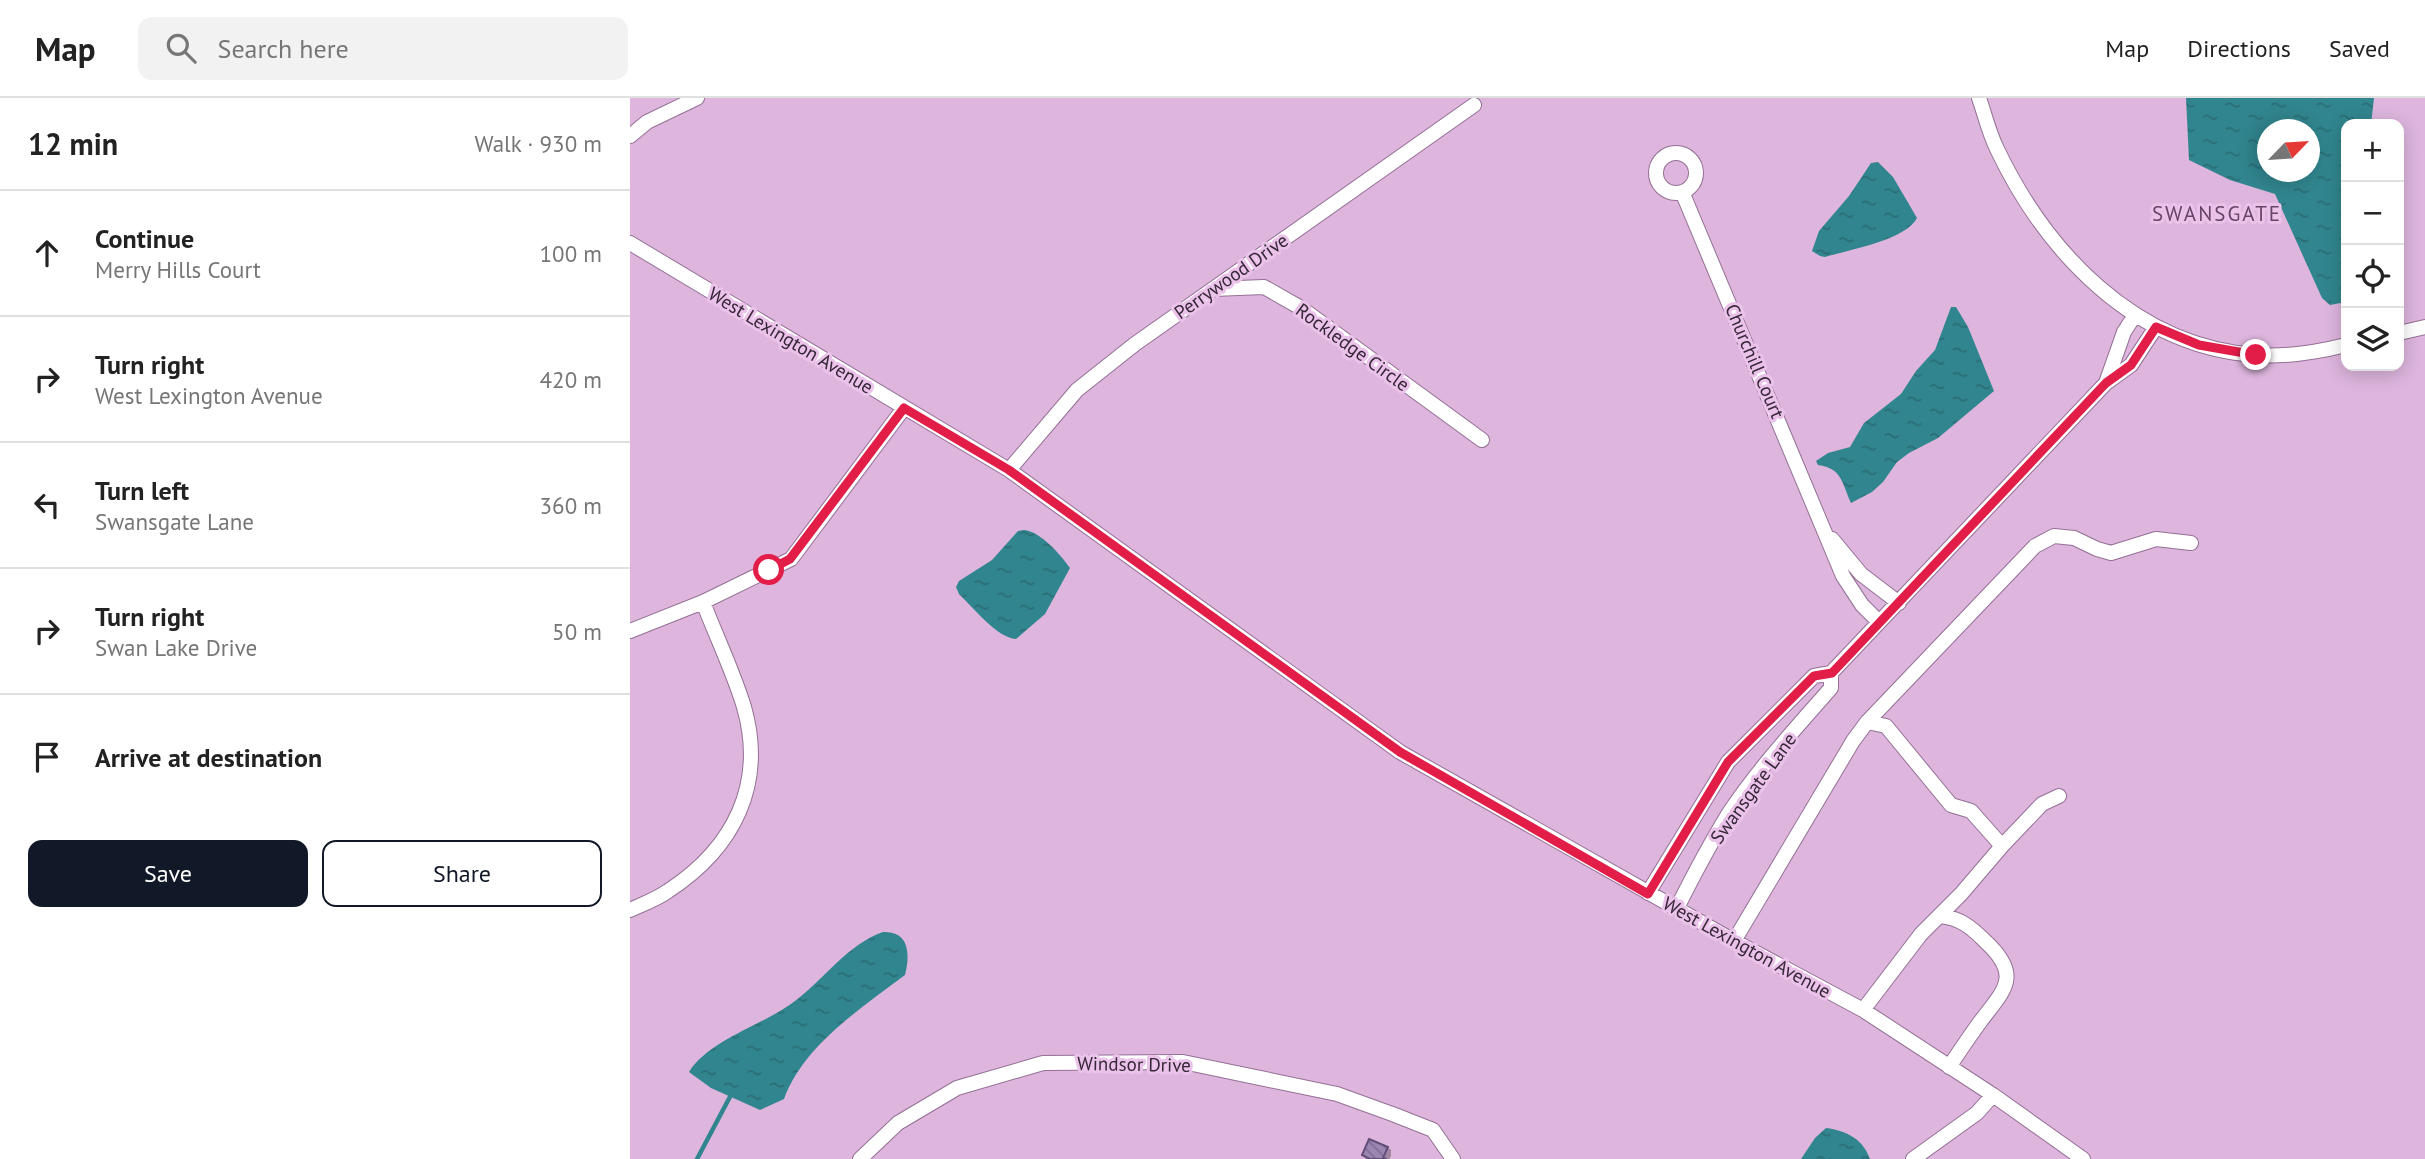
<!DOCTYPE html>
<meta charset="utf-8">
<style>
:root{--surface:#fff;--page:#f2f2f2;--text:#222;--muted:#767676;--line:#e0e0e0;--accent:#111827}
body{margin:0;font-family:"PT Sans",sans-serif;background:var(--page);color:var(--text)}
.controls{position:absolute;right:21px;top:21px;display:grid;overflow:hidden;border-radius:14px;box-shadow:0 4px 18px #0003}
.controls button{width:63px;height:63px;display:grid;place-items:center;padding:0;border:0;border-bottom:2px solid var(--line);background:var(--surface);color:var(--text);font:35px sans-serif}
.compass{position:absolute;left:1627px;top:21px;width:63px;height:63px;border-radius:50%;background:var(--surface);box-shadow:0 4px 18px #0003;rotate:65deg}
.stop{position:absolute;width:21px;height:21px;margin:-16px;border:5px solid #e11d48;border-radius:50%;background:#fff}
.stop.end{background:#e11d48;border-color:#fff;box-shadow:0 2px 7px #0008}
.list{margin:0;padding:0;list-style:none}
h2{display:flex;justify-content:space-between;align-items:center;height:91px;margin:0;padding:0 28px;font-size:30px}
h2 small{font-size:23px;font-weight:400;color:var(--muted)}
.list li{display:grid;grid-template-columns:46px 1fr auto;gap:21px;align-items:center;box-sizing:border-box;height:126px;padding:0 28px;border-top:2px solid var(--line)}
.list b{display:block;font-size:26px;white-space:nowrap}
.list p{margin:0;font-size:23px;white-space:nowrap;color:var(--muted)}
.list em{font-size:23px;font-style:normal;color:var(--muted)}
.actions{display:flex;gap:14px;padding:21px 28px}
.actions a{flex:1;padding:16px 0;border:2px solid var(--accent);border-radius:14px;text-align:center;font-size:24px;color:var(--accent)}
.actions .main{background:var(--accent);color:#fff}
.icon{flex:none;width:38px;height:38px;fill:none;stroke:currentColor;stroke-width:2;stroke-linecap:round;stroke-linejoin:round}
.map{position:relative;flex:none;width:1795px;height:1061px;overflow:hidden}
header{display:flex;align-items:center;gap:42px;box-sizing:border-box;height:98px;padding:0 35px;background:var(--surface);border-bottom:2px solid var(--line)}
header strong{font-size:33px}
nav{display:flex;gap:38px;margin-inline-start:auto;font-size:24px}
.search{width:490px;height:63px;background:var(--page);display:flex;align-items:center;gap:18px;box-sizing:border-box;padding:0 24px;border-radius:14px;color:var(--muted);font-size:26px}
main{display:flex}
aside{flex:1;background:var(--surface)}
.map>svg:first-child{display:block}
.water{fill:url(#water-ripples);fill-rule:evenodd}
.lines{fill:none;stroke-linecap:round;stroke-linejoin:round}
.stream{stroke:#31858e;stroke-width:4.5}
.building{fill:url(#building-back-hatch);stroke:#624e78;stroke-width:2;filter:url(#shadow)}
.minor-casing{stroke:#947095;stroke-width:16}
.minor{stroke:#fff;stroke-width:14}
.route{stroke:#e11d48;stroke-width:9}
.labels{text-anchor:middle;stroke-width:6;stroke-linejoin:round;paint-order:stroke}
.street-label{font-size:19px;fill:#362737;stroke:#eac2ea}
.neighbourhood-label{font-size:21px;letter-spacing:2px;fill:#674568;stroke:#eac2ea}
</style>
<header>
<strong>Map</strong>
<div class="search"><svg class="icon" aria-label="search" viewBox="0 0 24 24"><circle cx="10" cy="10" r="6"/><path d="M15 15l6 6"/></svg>Search here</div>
<nav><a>Map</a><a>Directions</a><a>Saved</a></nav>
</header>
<main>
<aside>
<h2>12 min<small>Walk · 930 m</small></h2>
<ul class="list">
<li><svg class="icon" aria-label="ahead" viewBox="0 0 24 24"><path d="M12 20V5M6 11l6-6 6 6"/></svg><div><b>Continue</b><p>Merry Hills Court</p></div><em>100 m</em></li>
<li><svg class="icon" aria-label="right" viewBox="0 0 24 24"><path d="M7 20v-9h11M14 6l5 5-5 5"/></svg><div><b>Turn right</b><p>West Lexington Avenue</p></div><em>420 m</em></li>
<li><svg class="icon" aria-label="left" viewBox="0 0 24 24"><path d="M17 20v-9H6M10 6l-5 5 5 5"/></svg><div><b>Turn left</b><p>Swansgate Lane</p></div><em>360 m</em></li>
<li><svg class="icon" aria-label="right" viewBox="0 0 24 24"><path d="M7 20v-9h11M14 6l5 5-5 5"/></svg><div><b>Turn right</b><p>Swan Lake Drive</p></div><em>50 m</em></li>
<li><svg class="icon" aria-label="arrive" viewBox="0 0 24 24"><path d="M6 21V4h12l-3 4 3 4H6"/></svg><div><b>Arrive at destination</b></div></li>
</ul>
<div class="actions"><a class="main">Save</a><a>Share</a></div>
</aside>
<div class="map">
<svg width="1795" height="1061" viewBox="0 0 1795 1061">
<defs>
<pattern id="water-ripples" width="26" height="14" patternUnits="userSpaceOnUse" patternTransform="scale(1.75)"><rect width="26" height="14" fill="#31858e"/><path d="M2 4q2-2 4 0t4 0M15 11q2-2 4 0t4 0" fill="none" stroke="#2a6d75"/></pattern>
<pattern id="building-back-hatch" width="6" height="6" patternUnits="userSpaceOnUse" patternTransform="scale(1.75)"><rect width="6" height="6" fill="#9b86b3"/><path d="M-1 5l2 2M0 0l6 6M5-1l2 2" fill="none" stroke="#7f6e92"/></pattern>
<filter id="shadow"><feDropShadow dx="4" dy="4" stdDeviation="0" flood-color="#0004"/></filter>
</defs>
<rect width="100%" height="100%" fill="#ddb5dd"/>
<!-- water -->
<path class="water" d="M1556,0H1744L1741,26H1716V204L1700,207L1692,200L1645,96L1600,82L1559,62ZM1638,32H1680V74H1638Z
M1248,64L1263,79L1287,120C1276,142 1218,152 1195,159L1190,158L1182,153L1189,133L1219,98L1241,65Z
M1321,209H1326L1338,229L1364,293L1308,340L1279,355L1267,364L1253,384L1242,394L1221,405C1212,385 1212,370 1188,367L1186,363L1198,355L1220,349L1234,325L1271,296L1286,273L1305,252Z
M394,432C410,433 431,457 440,470L415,516L386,541C367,540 343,509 329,496L326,489L329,483L362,462L388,433Z
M253,834C280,833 280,857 275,877C230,911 174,947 154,1001L130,1012L81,990L59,974C80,941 134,927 165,903C194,881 218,846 253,834Z
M1196,1030C1217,1033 1233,1041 1240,1061H1171L1185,1040Z"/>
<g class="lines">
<!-- stream -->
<path class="stream" d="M67,1061L102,995"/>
</g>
<!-- building -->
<path class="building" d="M739,1041L758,1049L753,1060L757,1061H740L732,1057Z"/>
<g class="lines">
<!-- minor casing -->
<g class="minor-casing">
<path id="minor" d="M1349,0C1355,17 1359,35 1367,51C1416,154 1505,249 1626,257C1655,259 1688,254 1716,247
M0,38L17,24L67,0
M1026 75a20 20 0 1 1 40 0a20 20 0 1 1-40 0Z
M1053,96L1213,478L1232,507L1249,524
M0,145L379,372L770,654L1104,843L1233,912L1363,997L1453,1061
M583,191L634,189L671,210L852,342
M1769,235L1795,229
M1476,285L1494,234L1505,217
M379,372L447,292L505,246L844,7
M1202,441L1231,476L1269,505
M0,533L73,504L161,461L274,310
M1237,624L1256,628L1321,707L1341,713L1372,748
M1018,795L1098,664L1184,578L1201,575L1476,285L1501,267L1526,229
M1047,810C1063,778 1080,746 1099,715C1129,670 1166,630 1201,590V575
M0,812C13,806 27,801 38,793C104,750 136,686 114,609C103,573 86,538 73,504
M1310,818C1330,820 1341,829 1355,843C1393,878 1374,892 1350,924C1339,939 1329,954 1319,969
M1104,843L1223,643L1237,624L1405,448L1424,438L1444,440L1467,451L1481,455L1526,441L1561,445
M1233,912L1291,836L1331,796L1372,748L1412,706L1429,698
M230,1061L268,1025L327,990L413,965L553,964L707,996L765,1017L803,1032L823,1061
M1283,1061L1347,1015L1363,997"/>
</g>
<!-- minor -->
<use href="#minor" class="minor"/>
</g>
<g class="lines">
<!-- route -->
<path class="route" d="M139,472L160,461L274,310L379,372L770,654L1018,796L1098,664L1184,578L1202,575L1476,285L1501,267L1526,229L1569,247L1626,257"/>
</g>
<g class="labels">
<!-- street labels -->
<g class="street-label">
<text transform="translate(601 178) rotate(-35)" y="7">Perrywood Drive</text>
<text transform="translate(161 242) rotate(31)" y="7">West Lexington Avenue</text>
<text transform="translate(723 249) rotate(36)" y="7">Rockledge Circle</text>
<text transform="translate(1125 263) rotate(67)" y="7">Churchill Court</text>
<text transform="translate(1123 690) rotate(-54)" y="7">Swansgate Lane</text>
<text transform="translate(1117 849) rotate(29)" y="7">West Lexington Avenue</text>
<text transform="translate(504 966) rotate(1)" y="7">Windsor Drive</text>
</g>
<!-- neighbourhood labels -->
<g class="neighbourhood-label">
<text x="1587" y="123">SWANSGATE</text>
</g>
</g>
</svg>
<div class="controls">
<button>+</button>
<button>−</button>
<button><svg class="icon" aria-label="locate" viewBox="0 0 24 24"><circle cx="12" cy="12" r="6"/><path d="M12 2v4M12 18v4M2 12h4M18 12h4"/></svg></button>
<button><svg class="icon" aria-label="layers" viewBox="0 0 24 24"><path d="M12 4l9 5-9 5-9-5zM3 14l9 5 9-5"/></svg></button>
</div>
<svg class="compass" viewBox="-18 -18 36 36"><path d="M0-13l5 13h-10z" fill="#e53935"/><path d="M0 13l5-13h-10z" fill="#767676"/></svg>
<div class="stop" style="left:139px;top:472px"></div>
<div class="stop end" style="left:1626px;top:257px"></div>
</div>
</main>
